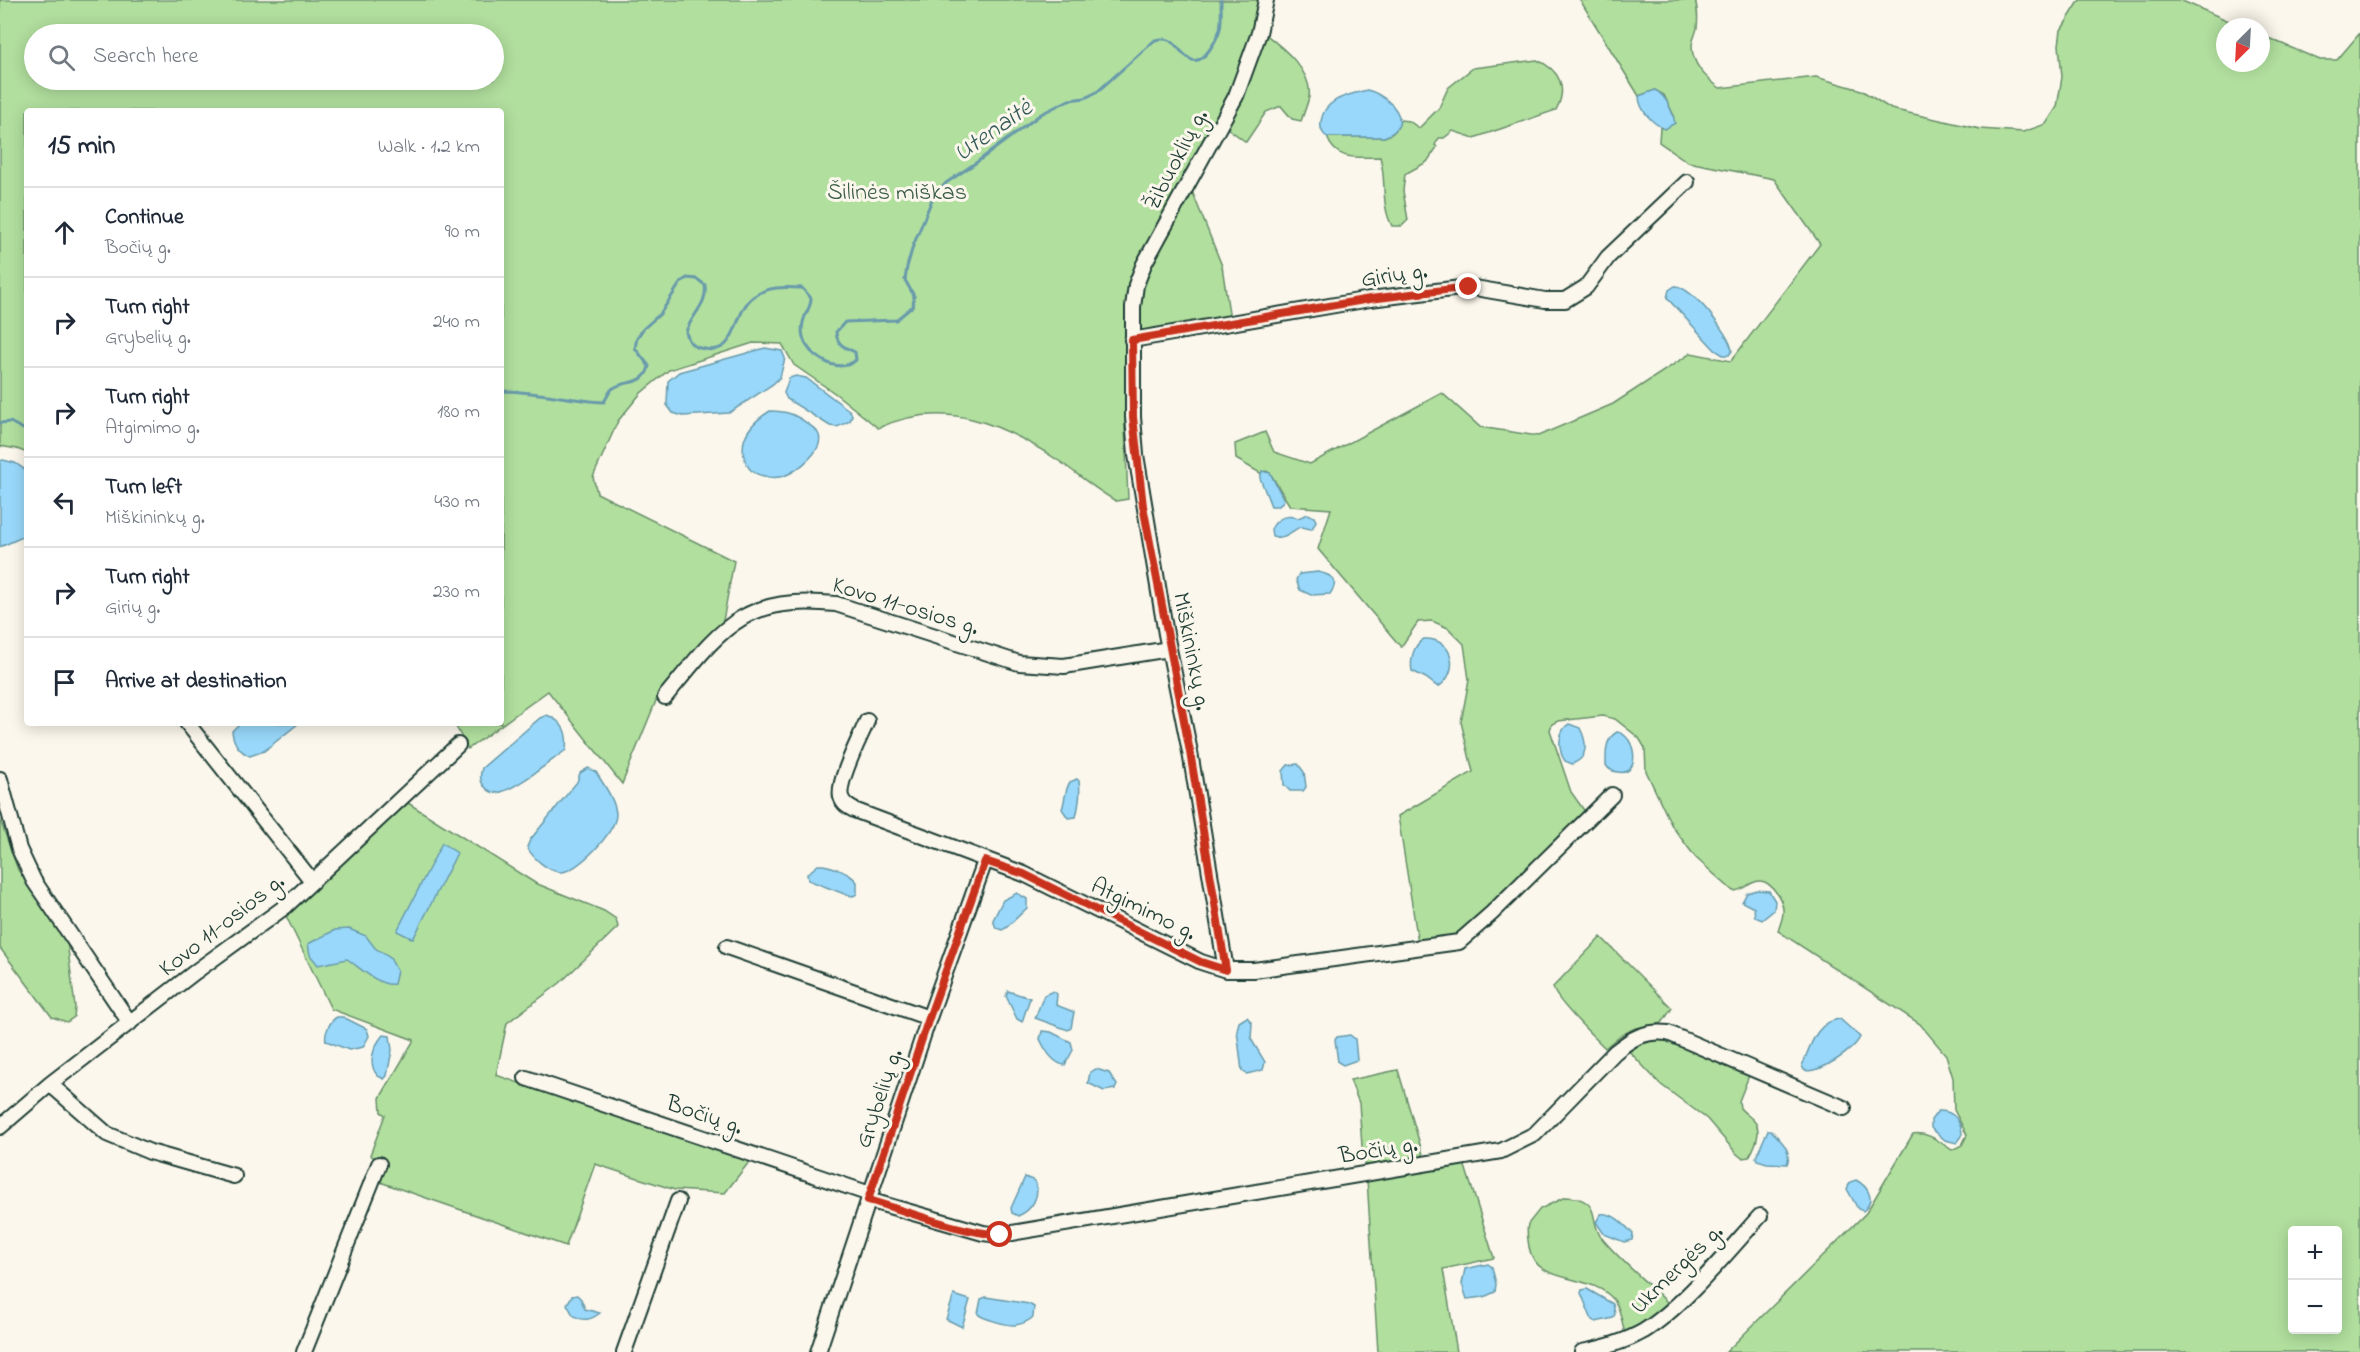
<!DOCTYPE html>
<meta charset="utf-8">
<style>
:root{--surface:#fff;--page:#f2f2f3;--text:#1f2937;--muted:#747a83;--line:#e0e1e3}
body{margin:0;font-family:"Indie Flower",sans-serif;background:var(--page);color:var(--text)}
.controls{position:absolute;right:18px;bottom:18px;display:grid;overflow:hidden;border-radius:6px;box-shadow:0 3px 15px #0003}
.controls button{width:54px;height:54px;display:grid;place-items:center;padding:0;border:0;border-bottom:2px solid var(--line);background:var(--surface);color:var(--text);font:30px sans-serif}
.compass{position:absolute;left:2216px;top:18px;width:54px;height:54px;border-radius:50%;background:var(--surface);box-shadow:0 3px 15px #0003;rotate:204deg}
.stop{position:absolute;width:18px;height:18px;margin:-14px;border:4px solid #c8321e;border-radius:50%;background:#fff}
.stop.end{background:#c8321e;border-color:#fff;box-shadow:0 2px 6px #0008}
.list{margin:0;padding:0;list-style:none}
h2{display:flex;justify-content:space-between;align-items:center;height:78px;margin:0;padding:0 24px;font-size:26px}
h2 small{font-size:20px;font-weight:400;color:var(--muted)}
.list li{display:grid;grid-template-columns:39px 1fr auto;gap:18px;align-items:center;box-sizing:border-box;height:90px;padding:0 24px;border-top:2px solid var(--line)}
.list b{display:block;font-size:22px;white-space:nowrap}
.list p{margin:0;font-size:20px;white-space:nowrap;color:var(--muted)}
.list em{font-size:20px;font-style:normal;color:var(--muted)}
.icon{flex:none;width:33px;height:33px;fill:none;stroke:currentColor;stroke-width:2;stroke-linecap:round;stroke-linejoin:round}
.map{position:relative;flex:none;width:2360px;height:1352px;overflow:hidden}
.search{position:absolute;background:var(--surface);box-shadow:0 3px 15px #0003;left:24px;top:24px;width:480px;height:66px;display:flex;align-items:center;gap:15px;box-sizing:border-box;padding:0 21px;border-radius:33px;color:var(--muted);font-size:22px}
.panel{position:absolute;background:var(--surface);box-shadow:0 3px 15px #0003;left:24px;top:108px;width:480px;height:618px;border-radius:6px}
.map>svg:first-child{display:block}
.green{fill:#b1df9e;stroke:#688e69;stroke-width:1.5;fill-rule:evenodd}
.water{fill:#99d8fa;stroke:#689aab;stroke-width:1.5}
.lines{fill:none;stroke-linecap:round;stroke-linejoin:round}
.stream{stroke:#689aab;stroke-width:3}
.minor-casing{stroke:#1f3d34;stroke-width:18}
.minor{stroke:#fbf7ec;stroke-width:14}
.route{stroke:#c8321e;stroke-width:8}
.labels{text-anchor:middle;stroke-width:6;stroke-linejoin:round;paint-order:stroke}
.street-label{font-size:24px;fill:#1f3d34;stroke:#fbf7ec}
.park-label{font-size:24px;fill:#3c5d49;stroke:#fbf7ec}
.water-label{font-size:26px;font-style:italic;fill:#375c5c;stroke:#fbf7ec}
</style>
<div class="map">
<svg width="2360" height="1352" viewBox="0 0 2360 1352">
<rect width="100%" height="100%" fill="#fbf7ec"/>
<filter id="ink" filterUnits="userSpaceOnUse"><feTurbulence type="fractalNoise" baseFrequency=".0167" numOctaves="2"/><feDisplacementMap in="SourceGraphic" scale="12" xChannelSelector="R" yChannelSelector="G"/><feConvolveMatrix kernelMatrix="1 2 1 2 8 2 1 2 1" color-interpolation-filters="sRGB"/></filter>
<g filter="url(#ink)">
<!-- green -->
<path class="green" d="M0,0H1261L1264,33C1282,47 1313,71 1309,97C1307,105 1304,113 1301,121L1292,119L1281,106L1266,112L1246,142L1215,119L1186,176L1222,266L1230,320L1126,337L1125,427L1128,499L1116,501C1096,490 1078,474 1059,461C1002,423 944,398 878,428L836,394L794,365L782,344L753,343L669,370L641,393L618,421L593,477L597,493L734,561L723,621L660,691L622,784L548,691L468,749L454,723H501V111H27V453L17,449L0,446ZM34,34H494V80H34Z
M1580,0H1695C1698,9 1698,19 1697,28C1696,34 1692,40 1692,46C1692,65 1706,78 1720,88L1816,77L1861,90L1891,109L1980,129L2023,132L2046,124L2057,107L2062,77L2059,45L2061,30L2080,0H2180L2243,27H2225V63H2261V35L2320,60H2337L2360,33V1352H1726L1866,1213L1913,1134C1927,1131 1940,1142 1952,1150L1962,1145L1967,1135L1954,1110L1953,1078L1946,1055L1920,1024L1778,931C1780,925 1783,918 1783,912C1784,901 1771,880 1759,881C1749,882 1743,891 1733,891L1696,858L1672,826L1646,771L1645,748L1639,738L1615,719L1603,716L1558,721L1552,724L1550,730L1571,792L1586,813L1465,931L1449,939L1418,942L1398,816L1473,772L1461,722L1469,680L1464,644L1448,628L1432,621L1418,622L1401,647L1318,549L1331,509L1290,506L1270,473L1266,471L1260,473L1236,459L1235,444L1265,432L1274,452L1310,464L1442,393L1480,427L1538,436L1613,404L1691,353L1731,361L1820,244L1774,179L1688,162L1659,142L1660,127L1665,129L1674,116L1664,95L1655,90L1639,96ZM2292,1230H2338V1330H2292Z
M1537,60C1560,70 1568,88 1556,110L1474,138L1453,131L1444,138H1439L1435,145L1437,147L1427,162L1405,174L1403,191L1408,220L1402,226H1392C1380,203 1387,181 1380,157C1358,157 1336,162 1327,137H1384C1394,134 1397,130 1400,120L1409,121L1419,128L1439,108L1448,88L1473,68Z
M408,803L535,883L604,911L616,919L618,927L560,983L507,1023L496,1075L749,1162L725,1193L675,1190L595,1164L566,1246L377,1181L383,1163L370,1155L385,1115L381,1112L380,1098L414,1040L331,1009L286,916L323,878Z
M0,819L18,870L67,941L75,1007L74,1017L67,1022L52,1017L0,948Z
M1601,937L1672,1008L1662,1023L1633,1029L1618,1037L1605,1048C1595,1038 1554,999 1553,987Z
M1649,1039H1665L1750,1073L1739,1101L1740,1108C1744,1113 1750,1116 1754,1121C1763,1131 1755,1147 1749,1157L1742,1158L1737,1154L1707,1119L1660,1084L1627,1049Z
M1398,1070L1424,1158L1368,1168L1363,1161L1359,1103L1350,1080Z
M1464,1163L1494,1258L1443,1269L1457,1352H1378L1367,1179Z
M1565,1197C1572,1197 1581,1198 1587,1203C1596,1209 1593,1227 1601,1237C1618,1259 1649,1284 1669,1304L1655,1317L1625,1334C1622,1323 1621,1309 1614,1300C1590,1271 1536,1287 1529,1247C1528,1239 1526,1232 1528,1224L1540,1209Z"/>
<!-- water -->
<path class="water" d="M1367,90C1389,95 1418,125 1384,137H1327C1321,133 1320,128 1321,121C1325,98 1349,95 1367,90Z
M1655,90C1666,95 1673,112 1675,123L1665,129C1653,124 1639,110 1639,96Z
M1675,286C1691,286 1731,335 1732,351L1729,355H1723L1715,350L1667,298L1669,290Z
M765,348L782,351L785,358L780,377L773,384L729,413L683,416L673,413L667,405L668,381L679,372Z
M796,376L806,378L850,411L852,415L850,421L837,427L830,426L787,399L784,393L789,378Z
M770,411C786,411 795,414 808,424C812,427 816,429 818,433C827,449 797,471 784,476C775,479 760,477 752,471C748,468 747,465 745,460C738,438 752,422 770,411Z
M3,460L15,463L27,471V535L0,547V461Z
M1262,471L1270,473L1284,500L1279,506H1271L1260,478Z
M1308,514L1314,517L1316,521L1312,529C1308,529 1305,527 1301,527C1294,528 1286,541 1272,536L1271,529C1277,518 1285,514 1298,518Z
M1318,572C1332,575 1340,580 1330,594L1311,595L1300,590L1296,580L1299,574Z
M1424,639C1455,638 1460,673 1438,687L1426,678L1412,671C1410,660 1413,645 1424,639Z
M547,715C564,722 568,733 566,750C549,762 519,787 501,792C495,794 489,792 484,786C480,781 480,774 482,768L540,718Z
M240,723H299L264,751L250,756C240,752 233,743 232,731Z
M1569,724L1580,728C1587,742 1589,758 1572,764L1565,761C1558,751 1557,731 1569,724Z
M1617,732C1637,735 1641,777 1618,772C1612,771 1609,770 1606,765C1606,752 1605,739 1617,732Z
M1298,764L1304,772L1306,787L1303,791H1290L1284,785L1283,771L1288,765Z
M588,768L596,772C603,784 615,799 616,814C617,831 577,873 560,872C547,871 532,857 527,847L530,840L577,782L580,773Z
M1077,779L1079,781C1081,794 1079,805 1076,817L1068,818L1062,809C1065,801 1065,789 1070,782Z
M442,843L457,853L413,939L397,931Z
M818,865C830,864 850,873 857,882V894L853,896L847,895L808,880L807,874Z
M1757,890L1769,891L1775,901L1774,910L1762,920L1755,917L1754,908L1742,902L1747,893Z
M1017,893L1027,899V908L1006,928L1002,930L996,928L993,920L1003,900Z
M349,929L366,936L375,948L390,958L397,971L394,984C380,987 359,967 347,959L318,965L310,955L308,944L335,930Z
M1008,991L1030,998L1022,1022L1017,1019L1006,996Z
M1053,991L1057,994L1056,1005L1074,1012L1071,1028L1068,1030L1035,1018L1044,995Z
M337,1017H343L367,1029L369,1036L363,1047L349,1050L326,1041C324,1033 330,1021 337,1017Z
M1247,1017L1252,1023L1251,1039L1265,1062L1263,1070L1247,1074L1242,1071L1237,1030L1239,1022Z
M1840,1019L1860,1037C1855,1050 1818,1075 1804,1070L1802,1066C1810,1047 1816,1021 1840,1019Z
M1042,1031L1051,1032L1071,1042L1073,1050L1065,1065C1053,1064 1045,1050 1040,1039Z
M383,1035L390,1036L392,1050L387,1076L384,1079L378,1076C367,1064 373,1047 383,1035Z
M1350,1035L1355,1039L1357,1060L1343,1065L1338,1062L1335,1040L1337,1037Z
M1096,1069L1109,1073L1117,1085L1115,1089L1104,1091L1088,1083L1090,1072Z
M1938,1111C1954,1110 1962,1122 1962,1136L1957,1143L1945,1140L1931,1128V1120Z
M1768,1130H1771C1780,1140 1793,1150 1787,1164L1767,1163L1757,1160L1756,1157Z
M1025,1177L1035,1181C1041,1196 1032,1210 1018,1216L1012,1213L1011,1208Z
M1856,1180C1869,1187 1876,1201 1863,1211L1858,1209L1847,1189L1850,1182Z
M1601,1214C1613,1212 1625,1225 1633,1234L1632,1240L1624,1242L1604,1234L1596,1222Z
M1488,1264L1492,1267L1496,1284L1495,1292L1484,1297L1467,1299L1462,1284L1465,1269Z
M1587,1289L1613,1304L1615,1314L1613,1318L1596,1322L1592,1320L1581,1293L1582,1290Z
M577,1295L581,1299L585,1309L600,1313C591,1320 583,1322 573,1315L567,1304L572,1296Z
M954,1295L970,1300L962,1327L946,1319Z
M986,1297L1029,1304L1034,1307L1033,1317C1029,1321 1022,1324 1015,1325C1008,1326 981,1318 978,1314L981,1299Z"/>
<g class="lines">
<!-- stream -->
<path class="stream" d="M501,391C536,391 569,400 604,402C606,399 609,392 612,389C625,379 645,387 649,366L635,348L637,338L643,329L660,314L681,282L687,278L697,279L705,285C708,305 691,315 686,332C688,340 691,346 700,348C740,359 731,314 753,297C768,286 784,287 802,288L811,298C811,306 808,309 805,316C796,338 809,355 830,364C839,367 848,367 856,360L855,352C844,347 837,345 836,332L845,322L896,320L913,306L914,296L905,280L907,267L913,246L933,197L946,183L977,162L1041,114L1069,100L1085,98L1097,92L1155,40C1175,35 1175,49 1190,59C1203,67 1217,39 1220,29C1222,20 1221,9 1221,0
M0,423L10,422L27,431"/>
<!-- minor casing -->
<g class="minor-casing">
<path id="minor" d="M1132,340L1370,299L1469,287L1545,300H1565L1586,287L1608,257L1687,182
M665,697C720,631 741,594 836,604L1019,663L1064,666L1169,649
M867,721C860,738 837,781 841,797C843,804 848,807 854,810L1024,874L1201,962L1226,970H1254L1459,942L1492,913L1612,795
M187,723L312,881
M0,779L19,849L34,881L130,1023
M727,947L929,1018
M1226,970L1190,752L1166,634L1136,455L1133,417V307L1136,285L1144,264L1236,96L1259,33L1266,0
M526,1078L870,1194
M50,1084L107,1134L150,1152L234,1176
M0,1127L50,1084L195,972L286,906L458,745
M868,1200L983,1233L1000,1235L1501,1151L1535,1134L1615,1052C1632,1038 1646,1030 1668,1033L1844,1108
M304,1352L379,1164
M624,1352L678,1201
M818,1352L929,1018L985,861
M1582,1352C1603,1348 1625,1342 1644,1331C1683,1307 1728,1251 1760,1216"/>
</g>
<!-- minor -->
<use href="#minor" class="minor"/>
</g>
</g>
<g class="lines" filter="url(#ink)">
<!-- route -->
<path class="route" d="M1000,1235C955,1231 911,1212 868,1200L929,1018L985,861L1024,874L1201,962L1226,970L1190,752L1143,506L1133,417L1132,340L1370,299L1469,287"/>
</g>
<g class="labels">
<!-- street labels -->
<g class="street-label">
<text transform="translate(1175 159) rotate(-62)" y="8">Žibuoklių g.</text>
<text transform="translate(1394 274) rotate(-8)" y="8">Girių g.</text>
<text transform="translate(906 605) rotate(17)" y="8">Kovo 11-osios g.</text>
<text transform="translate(1193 651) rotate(79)" y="8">Miškininkų g.</text>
<text transform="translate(1144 908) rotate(26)" y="8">Atgimimo g.</text>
<text transform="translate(221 924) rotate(-38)" y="8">Kovo 11-osios g.</text>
<text transform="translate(878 1098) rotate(-71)" y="8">Grybelių g.</text>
<text transform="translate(705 1114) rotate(19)" y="8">Bočių g.</text>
<text transform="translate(1378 1149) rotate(-9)" y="8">Bočių g.</text>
<text transform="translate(1676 1268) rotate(-44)" y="8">Ukmergės g.</text>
</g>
<!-- park labels -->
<g class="park-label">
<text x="897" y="199">Šilinės miškas</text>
</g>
<!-- water labels -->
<g class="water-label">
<text transform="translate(992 129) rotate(-35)" y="9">Utenaitė</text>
</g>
</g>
</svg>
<div class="controls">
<button>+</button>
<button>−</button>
</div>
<svg class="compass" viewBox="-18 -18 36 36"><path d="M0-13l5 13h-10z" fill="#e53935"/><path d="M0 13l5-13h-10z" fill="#747a83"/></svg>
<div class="stop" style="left:1000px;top:1235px"></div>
<div class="stop end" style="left:1469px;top:287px"></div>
<div class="search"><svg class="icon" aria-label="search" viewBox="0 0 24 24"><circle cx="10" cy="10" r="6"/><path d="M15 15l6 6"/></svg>Search here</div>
<section class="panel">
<h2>15 min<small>Walk · 1.2 km</small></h2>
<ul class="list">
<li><svg class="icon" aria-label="ahead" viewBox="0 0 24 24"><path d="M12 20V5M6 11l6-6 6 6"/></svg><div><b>Continue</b><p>Bočių g.</p></div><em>90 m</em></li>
<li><svg class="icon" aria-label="right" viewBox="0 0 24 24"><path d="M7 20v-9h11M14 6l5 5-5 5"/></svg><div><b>Turn right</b><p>Grybelių g.</p></div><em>240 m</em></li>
<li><svg class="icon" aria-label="right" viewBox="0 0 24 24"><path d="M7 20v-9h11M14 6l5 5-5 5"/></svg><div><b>Turn right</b><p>Atgimimo g.</p></div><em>180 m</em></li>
<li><svg class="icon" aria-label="left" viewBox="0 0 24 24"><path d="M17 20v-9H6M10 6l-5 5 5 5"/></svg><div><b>Turn left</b><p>Miškininkų g.</p></div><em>430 m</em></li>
<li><svg class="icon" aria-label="right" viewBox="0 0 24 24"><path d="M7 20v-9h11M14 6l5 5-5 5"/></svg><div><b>Turn right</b><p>Girių g.</p></div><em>230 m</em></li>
<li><svg class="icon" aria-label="arrive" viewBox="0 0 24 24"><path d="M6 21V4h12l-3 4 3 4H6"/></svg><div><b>Arrive at destination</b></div></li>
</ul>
</section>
</div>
